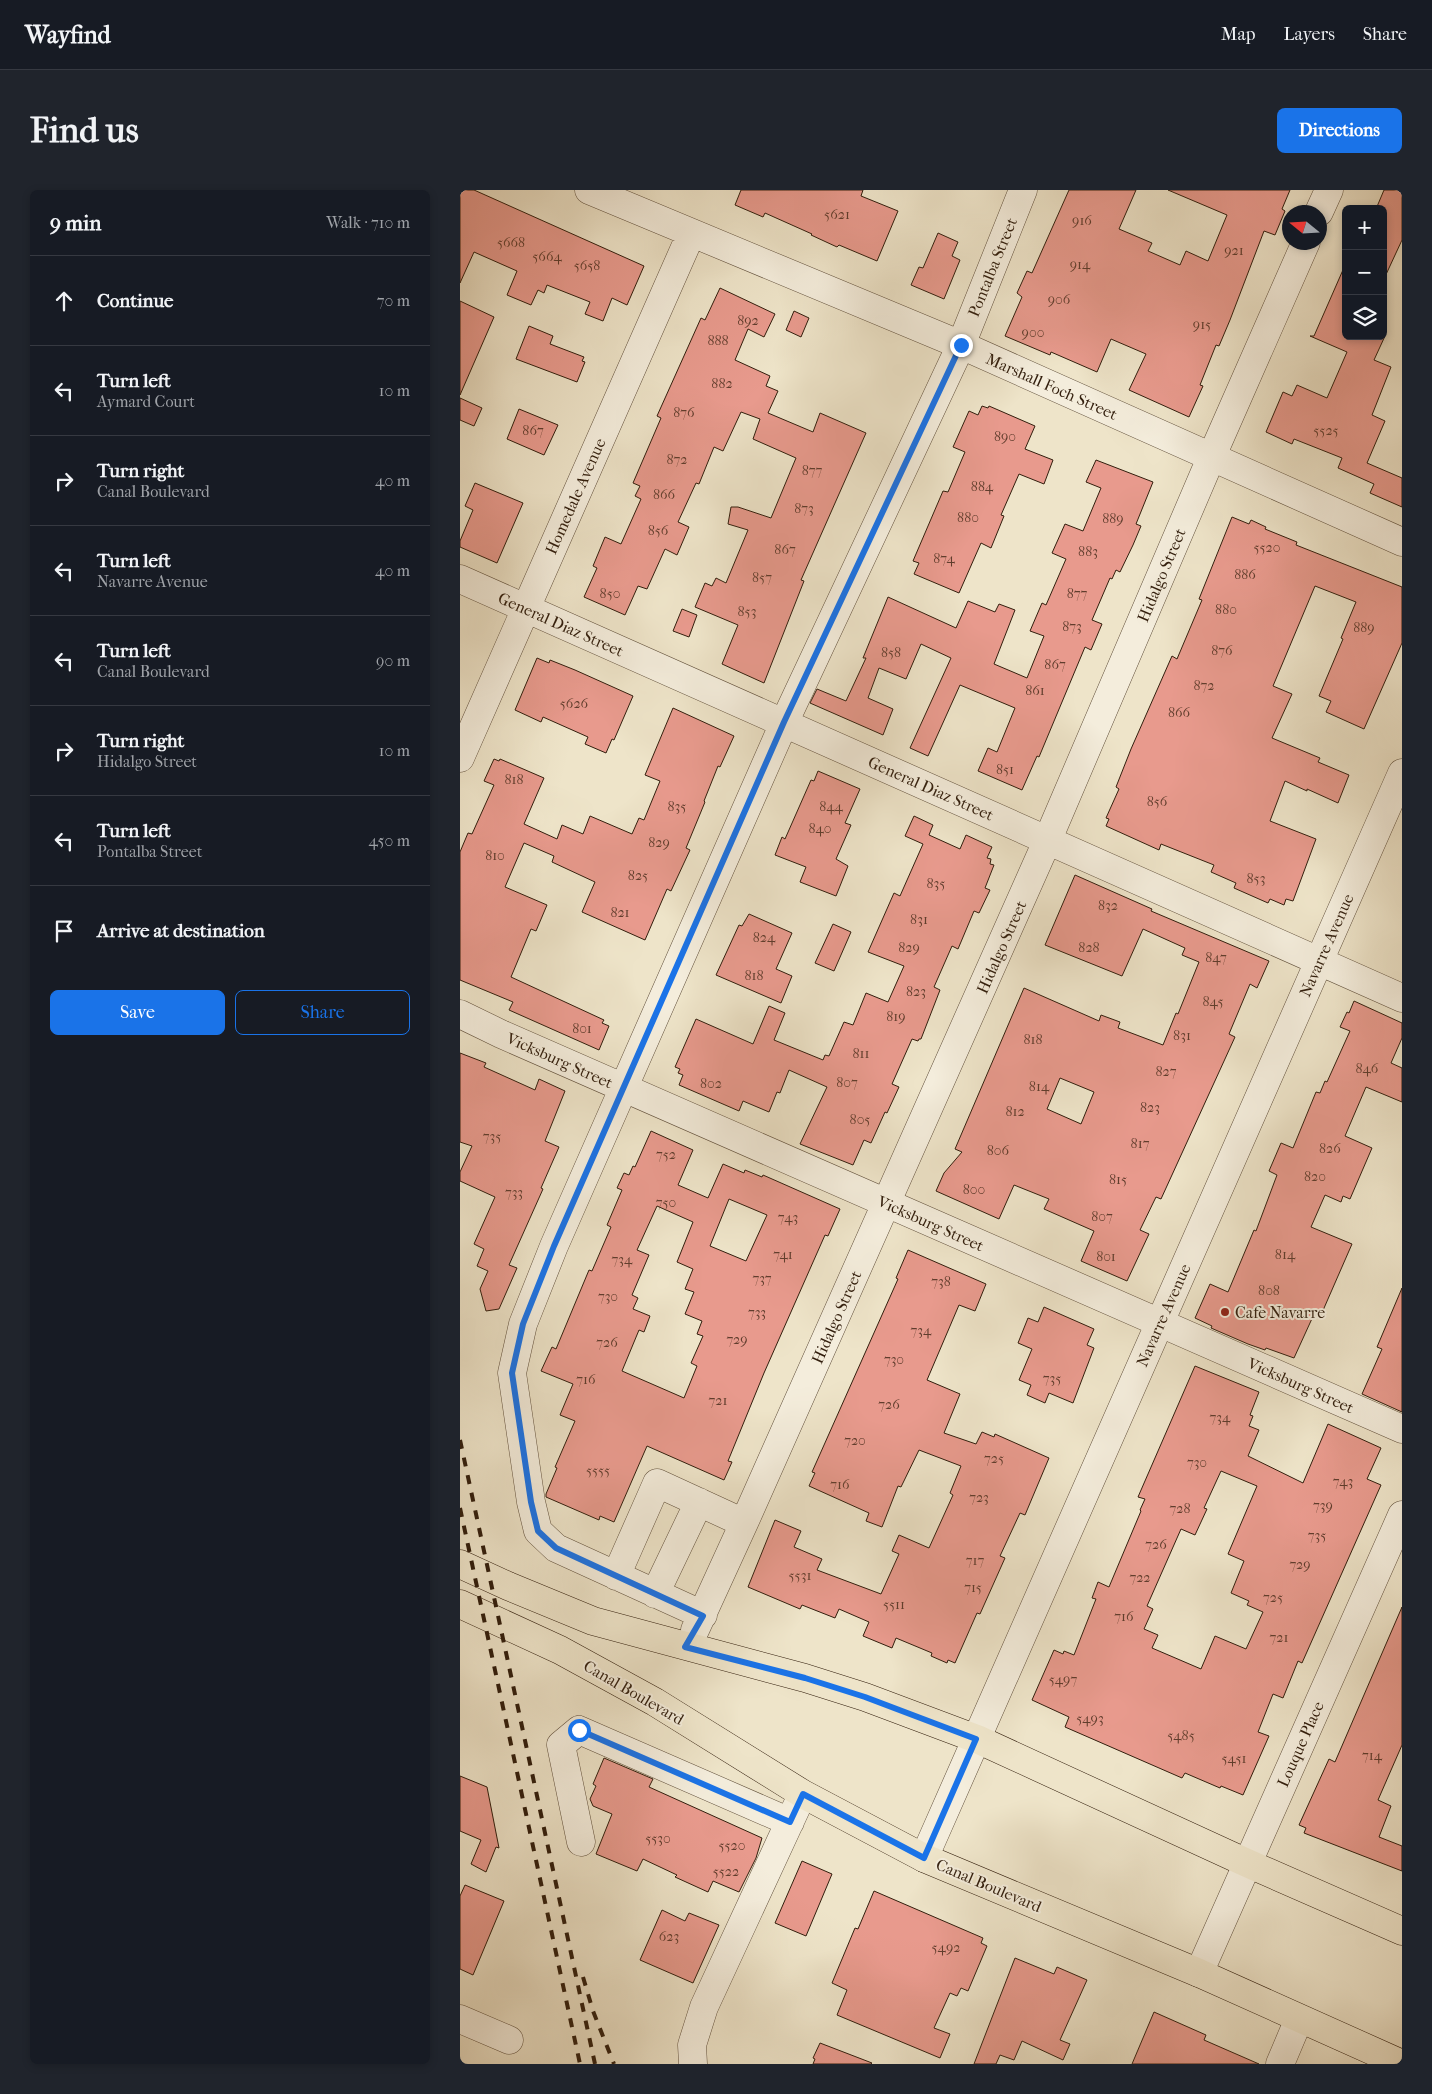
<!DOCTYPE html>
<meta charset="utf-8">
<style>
:root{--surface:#171b24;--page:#20242c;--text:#f1f3f6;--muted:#9ea1a6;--line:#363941;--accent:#1a73e8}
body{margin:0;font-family:"IM FELL French Canon",serif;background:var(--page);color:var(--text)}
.controls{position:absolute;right:15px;top:15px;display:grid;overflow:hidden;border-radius:8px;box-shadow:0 2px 8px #0003}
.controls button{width:45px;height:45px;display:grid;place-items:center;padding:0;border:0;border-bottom:1px solid var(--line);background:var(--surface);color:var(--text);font:25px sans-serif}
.compass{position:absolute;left:822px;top:15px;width:45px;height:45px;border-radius:50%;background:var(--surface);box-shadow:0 2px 8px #0003;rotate:288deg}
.stop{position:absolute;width:15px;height:15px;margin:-11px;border:4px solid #1a73e8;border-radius:50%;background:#fff}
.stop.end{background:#1a73e8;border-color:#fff;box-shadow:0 1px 5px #0008}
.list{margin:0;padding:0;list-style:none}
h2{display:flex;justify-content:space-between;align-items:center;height:65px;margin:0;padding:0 20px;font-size:21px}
h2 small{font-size:16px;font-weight:400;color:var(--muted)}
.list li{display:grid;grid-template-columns:32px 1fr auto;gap:15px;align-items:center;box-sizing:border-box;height:90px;padding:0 20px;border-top:1px solid var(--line)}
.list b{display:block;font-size:19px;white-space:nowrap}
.list p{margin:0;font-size:16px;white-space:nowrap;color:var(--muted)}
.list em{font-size:16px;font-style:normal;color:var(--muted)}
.actions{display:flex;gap:10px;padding:15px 20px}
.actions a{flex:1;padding:11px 0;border:1px solid var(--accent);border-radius:8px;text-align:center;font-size:18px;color:var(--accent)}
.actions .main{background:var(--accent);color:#fff}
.icon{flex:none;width:28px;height:28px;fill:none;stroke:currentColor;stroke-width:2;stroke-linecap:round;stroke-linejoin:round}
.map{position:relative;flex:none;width:942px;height:1874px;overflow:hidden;border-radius:8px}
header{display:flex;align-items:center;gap:30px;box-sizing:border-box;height:70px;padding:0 25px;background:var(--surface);border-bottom:1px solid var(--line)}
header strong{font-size:24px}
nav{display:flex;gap:28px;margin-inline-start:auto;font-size:18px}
.intro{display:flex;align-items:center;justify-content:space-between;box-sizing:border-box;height:120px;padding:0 30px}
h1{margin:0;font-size:35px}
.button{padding:12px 22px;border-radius:8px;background:var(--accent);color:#fff;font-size:18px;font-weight:700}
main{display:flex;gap:30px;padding:0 30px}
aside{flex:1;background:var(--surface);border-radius:8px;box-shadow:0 2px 8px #0003}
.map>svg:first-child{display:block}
.building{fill:#e89a8d;stroke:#321e0d;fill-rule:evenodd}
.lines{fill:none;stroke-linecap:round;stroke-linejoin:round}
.minor-casing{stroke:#61503c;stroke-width:29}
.major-casing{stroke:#321e0d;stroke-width:29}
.minor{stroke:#f4eddc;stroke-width:28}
.major{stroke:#eee4c9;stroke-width:28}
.rail{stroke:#321e0d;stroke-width:4;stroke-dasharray:9 9;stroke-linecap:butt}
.route{stroke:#1a73e8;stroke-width:6}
.poi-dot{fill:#8f2418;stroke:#f4eddc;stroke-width:2}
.labels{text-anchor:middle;stroke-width:4;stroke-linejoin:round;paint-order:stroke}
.number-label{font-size:14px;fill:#603d2d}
.street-label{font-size:16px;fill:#321e0d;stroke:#f4eddc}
.poi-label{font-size:16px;fill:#321e0d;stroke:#f4eddc;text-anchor:start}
</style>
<header>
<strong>Wayfind</strong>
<nav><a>Map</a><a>Layers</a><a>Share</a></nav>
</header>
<div class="intro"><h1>Find us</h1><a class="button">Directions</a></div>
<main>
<aside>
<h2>9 min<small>Walk · 710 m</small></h2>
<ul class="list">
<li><svg class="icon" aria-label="ahead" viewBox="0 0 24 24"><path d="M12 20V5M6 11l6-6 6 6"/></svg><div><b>Continue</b></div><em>70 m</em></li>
<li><svg class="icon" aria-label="left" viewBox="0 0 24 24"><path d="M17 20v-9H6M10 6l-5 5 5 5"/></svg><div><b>Turn left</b><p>Aymard Court</p></div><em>10 m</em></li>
<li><svg class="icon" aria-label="right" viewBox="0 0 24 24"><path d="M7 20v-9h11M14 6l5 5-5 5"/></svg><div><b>Turn right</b><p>Canal Boulevard</p></div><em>40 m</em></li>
<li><svg class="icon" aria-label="left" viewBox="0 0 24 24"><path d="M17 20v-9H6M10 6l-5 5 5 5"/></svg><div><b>Turn left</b><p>Navarre Avenue</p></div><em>40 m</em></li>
<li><svg class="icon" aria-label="left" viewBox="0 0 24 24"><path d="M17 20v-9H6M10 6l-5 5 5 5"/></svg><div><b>Turn left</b><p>Canal Boulevard</p></div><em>90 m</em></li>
<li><svg class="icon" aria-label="right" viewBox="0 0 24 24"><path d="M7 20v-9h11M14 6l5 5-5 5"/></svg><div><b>Turn right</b><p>Hidalgo Street</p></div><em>10 m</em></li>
<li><svg class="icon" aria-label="left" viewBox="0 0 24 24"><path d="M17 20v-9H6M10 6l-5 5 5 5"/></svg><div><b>Turn left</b><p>Pontalba Street</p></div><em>450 m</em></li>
<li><svg class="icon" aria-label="arrive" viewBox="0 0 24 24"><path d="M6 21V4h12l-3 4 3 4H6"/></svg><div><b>Arrive at destination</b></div></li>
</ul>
<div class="actions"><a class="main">Save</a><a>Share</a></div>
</aside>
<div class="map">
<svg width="942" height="1874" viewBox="0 0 942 1874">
<rect width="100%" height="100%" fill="#eee4c9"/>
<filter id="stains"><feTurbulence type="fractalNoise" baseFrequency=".004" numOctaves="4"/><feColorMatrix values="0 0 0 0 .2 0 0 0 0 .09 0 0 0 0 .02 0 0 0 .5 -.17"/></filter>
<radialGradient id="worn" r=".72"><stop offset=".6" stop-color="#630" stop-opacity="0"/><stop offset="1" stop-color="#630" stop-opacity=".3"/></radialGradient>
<!-- building -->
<path class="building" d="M0,0H14L184,76L167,115L152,108L143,131L125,124L130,112L87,95L84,103L78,100L71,115L47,105L57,81L14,62L0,93Z
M281,0H403L401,6L438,21L417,71L379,55L377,57L351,45L352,44L305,23L303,27L275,15Z
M609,0H676L659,39L692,53L688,61L720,75L726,61L748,71L767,25L708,0H830L822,19L825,21L815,45L804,41L770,130L759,156L756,155L740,195L743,196L729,227L669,200L686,164L651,149L637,182L591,162L590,165L545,146L562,107L557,103L567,81L572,83Z
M924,0H942V50L923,91V19H916Z
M478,43L498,52L492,66L500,70L484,109L451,95L459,77L463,78Z
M886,73V146H925L914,170L931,177L912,225L925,231L907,273L942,288V317L910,303L914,294L878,278L882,268L834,249L832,254L806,242L823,202L832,206L837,195L867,208L887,162L850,146H854Z
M260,98L315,124L304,147L288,139L275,170L310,186L306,196L318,201L308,223L353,242L360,223L406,243L341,390L344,391L304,493L262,474L278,435L235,417L245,393L252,396L256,388L266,393L288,340L268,334L271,317H278L311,328L336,268L293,249L300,229L281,222L263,261L254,257L239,294L236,293L218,332L229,337L217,365L205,359L187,399L178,396L165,425L124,407L137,378L133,376L145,347L161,354L181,309L175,306L180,296L173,293L201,228L197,226L241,128L245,130Z
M0,111L34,127L0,205Z
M334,121L349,128L341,147L326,140Z
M69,136L93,146L90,154L124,167L122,171L125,172L117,192L56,169Z
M0,208L22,218L14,236L0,230Z
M522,216L528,218L529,216L575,236L565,259L593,270L584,294L559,284L541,325L544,326L531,358L521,353L499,403L454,384L459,373L453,371L483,301L488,302L505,262L493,257L509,221L518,225Z
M59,219L98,235L84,265L47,249Z
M636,270L693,292L676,334L681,336L673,355L660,382L656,380L652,389L650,388L632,430L642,434L631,460L625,457L579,567L577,566L562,600L518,581L528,558L537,562L555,518L500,495L468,566L450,558L491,468L461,454L446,489L419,478L408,508L433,519L423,545L350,513L357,499L386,511L406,468H403L428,407L496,438L508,411L535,422L539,414L555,420L534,474L567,488L584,446L570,441L582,413L586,415L606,369L592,363L605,334L623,341L641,298L626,292Z
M15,293L63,313L37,373L0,357V351L13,320L5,316Z
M772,327L789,334L791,330L806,337L805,339L837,352L836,355L942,397V453L904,539L866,522L871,511L859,506L883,449L881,448L896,412L855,396L813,496L832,504L812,548L860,568L858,572L889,585L878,613L847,599V601L825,591L810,631L856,649L833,711L826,709L824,715L810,709L808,713L774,698L776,693L751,682L754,675L701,654L699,660L646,636L649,629L646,628L659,599L656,597L671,559L712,466L717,469L742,410L739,409Z
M222,419L237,425L229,447L213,441Z
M77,468L89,473L90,470L115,480L173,506L154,550L152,549L146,563L125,554L128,547L83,527L81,532L55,520Z
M213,518L274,546L260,577L258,576L244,611L245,612L226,658L230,660L211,701L207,699L185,750L122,722L135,692L92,672L94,666L64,653L45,697L87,715L76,741L71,739L51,787L144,830L142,833L149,836L139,860L49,820L53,812L0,790V662L8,643L12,644L34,595L24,591L34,569L39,571L40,569L84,588L64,634L97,649L102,635L123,644L130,626L172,644L179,628L184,630L200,591L185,585Z
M358,581L400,599L385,633L391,635L376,669L388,676L376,706L340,692L346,677L315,665L322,647L325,649L351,590L354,591Z
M454,626L473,635L469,645L500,659L506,645L532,657L527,668L531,669L530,674L534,675L525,698L530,700L519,723L514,721L498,759L492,756L474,797L480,800L461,849H459L458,851L452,849L432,894L439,897L427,923L425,922L411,953L404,950L393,975L340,954L367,897L329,880L320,903L317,902L309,922L283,911L279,921L219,895L223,885L218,883L220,879L215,877L236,829L293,854L309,816L325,823L314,850L363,870L365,865L369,866L384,832L393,835L406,803L428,812L444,776L408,762L434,703L440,706L463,654L445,646Z
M615,685L692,719L691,721L809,771L797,798L790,794L769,844L775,847L701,1009L696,1007L680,1040L689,1044L667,1091L621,1071L634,1041L584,1019L589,1009L554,995L539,1029L476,1001L484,983L502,962L495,959L564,798L639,831L641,825L660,832L658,838L703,855L716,823L718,824L739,772L722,765L725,758L683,739L662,786L585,755ZM600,888L634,902L621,934L587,919Z
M289,724L332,743L316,779L332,786L321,813L256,785L279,735L282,736Z
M373,734L391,742L374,781L355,773Z
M894,811L942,833V848L931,873L942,878V912L906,897L885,946L912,958L890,1009L883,1006L881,1012L865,1005L851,1037L892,1054L861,1125L855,1122L834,1168L806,1158L805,1160L788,1154L751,1138L752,1136L735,1128L750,1094L768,1102L794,1040L796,1041L817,985L809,981L821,953L833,958L856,902L860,903L865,891L867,892L890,841L880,837L887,822L889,823Z
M0,863L26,873L24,877L75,900L79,889L105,901L85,951L99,957L81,998L83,999L49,1075L57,1078L39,1119L26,1121L20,1099L28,1081L17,1076L24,1059L14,1054L35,1007L0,991V982L12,956L0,952Z
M191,941L233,960L218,995L248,1008L263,974L284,983L285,980L302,987L303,985L380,1019L368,1046L365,1045L304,1183L268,1271L272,1272L264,1290L187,1256L154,1332L140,1326L139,1330L86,1307V1304L97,1278L95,1277L115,1231L100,1225L113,1194L81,1181L92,1157L96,1159L129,1080L132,1081L151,1037L147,1035L162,1000L157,998L164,983L169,985L173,976L175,977ZM269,1009L307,1025L286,1071L250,1056ZM197,1016L233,1032L217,1072L233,1079L225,1099L234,1102L225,1124L242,1131L237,1144L243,1146L231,1173L237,1176L224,1208L162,1181L179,1140L184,1142L190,1126L173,1119L178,1108L172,1105L189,1065L177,1060Z
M448,1060L526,1094L515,1121L499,1115L467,1190L500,1204L484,1243L516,1254L522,1242L534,1247L535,1244L589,1268L565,1325L560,1323L540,1366L545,1368L520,1424L517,1423L495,1473L488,1470L487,1473L471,1466L472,1463L436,1448L432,1458L403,1446L409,1432L379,1419L375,1428L342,1415L340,1419L288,1397L315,1330L341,1341L334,1357L362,1369L357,1380L421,1404L439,1364L432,1361L439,1345L469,1358L493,1305L490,1303L501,1276L459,1260L441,1297L438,1296L422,1337L406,1331L409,1323L349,1296L355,1283L352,1282L438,1089L436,1088Z
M942,1098V1222L902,1204L922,1159L917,1157Z
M584,1117L634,1139L627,1155L634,1158L613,1213L589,1203L585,1213L567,1205L571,1195L559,1190L572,1159L558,1153L568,1128L578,1132Z
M735,1176L799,1202L790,1225L793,1226L789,1236L799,1240L788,1266L843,1293L868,1234L921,1258L907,1289L921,1295L842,1473L838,1471L823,1508L813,1504L798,1542L809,1546L783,1605L761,1596L760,1598L725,1583L722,1588L605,1537L609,1527L572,1510L594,1460L603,1464L604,1461L614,1465L636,1409L632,1408L638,1392L649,1397L681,1321L680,1320L685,1309L678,1307ZM761,1281L797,1296L768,1364L784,1371L771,1403L789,1411L787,1415L803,1422L786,1459L755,1446L741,1479L692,1458L698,1445L684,1439L693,1419L687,1416L721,1339L735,1345L747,1319L744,1318Z
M942,1417V1555L918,1610L931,1616L919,1647L942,1656V1681L844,1643L846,1638L839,1635L869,1569L875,1572Z
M144,1568L193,1589L189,1597L302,1648L296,1668L279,1702L253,1691L248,1702L215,1687L217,1685L183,1669L177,1681L136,1664L152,1624L133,1616L130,1609L136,1596L133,1594Z
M0,1586L27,1597L39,1658L36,1657L26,1682L11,1674L21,1650L0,1641Z
M342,1671L372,1684L346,1746L315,1733Z
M5,1695L44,1711L13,1785L0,1779V1706Z
M414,1701L523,1748L521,1753L527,1756L508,1801L501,1798L497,1806L490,1803L474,1838L490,1844L480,1868L377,1825L387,1800L372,1793L395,1738L398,1739Z
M202,1720L225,1731L229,1723L259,1735L233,1793L180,1770Z
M555,1768L594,1784L597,1777L627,1790L600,1850L610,1854L603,1870L562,1851L554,1870L540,1865L536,1874H514Z
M694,1822L746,1845L744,1850L799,1874H672Z
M360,1853L412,1873L411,1874H353L355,1869L353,1868Z"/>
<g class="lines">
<!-- minor casing -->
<g class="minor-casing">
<path id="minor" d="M129,0L501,155L942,352
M859,22L869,0
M0,389L942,808
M0,568L231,44
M0,824L41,844L942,1239
M156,1386L197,1293L284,1333
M195,1404L239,1312
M243,1425L96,1358L78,1341L71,1312L52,1183L63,1134L94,1056L324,533L501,155L563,0
M235,1440L284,1333L588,649L751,268L846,52
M121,1652L101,1555L119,1540L330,1632
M464,1668L942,583
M739,1783L942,1325
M0,1829L49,1850
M233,1874L232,1855L244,1817L337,1616
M820,1874L839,1829"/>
</g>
<!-- major casing -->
<g class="major-casing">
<path id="major" d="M0,1374L48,1396L133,1431L345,1488L405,1507L517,1549L787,1673L942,1741
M0,1414L100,1460L195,1512L343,1604L464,1668L739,1783L942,1874"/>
</g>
<!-- minor -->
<use href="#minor" class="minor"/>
<!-- major -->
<use href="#major" class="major"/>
<!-- rail -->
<path class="rail" d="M0,1250L135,1874
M0,1318L120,1874
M123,1787L133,1821L154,1874"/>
</g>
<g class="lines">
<!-- route -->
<path class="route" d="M119,1540L330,1632L343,1604L464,1668L516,1549L405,1507L345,1488L225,1457L243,1426L96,1358L78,1341L71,1312L52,1183L63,1134L94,1056L324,532L501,155"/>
</g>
<!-- markers -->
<circle class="poi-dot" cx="765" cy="1122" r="5"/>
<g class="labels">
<!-- number labels -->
<g class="number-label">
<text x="377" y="29">5621</text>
<text x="622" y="35">916</text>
<text x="51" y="57">5668</text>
<text x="774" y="65">921</text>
<text x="87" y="71">5664</text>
<text x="620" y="79">914</text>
<text x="127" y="80">5658</text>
<text x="599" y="114">906</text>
<text x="288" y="135">892</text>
<text x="742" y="139">915</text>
<text x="573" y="147">900</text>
<text x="258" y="155">888</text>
<text x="262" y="198">882</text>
<text x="224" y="227">876</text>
<text x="73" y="245">867</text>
<text x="866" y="245">5525</text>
<text x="545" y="251">890</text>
<text x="217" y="274">872</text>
<text x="352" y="285">877</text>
<text x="522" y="301">884</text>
<text x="204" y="309">866</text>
<text x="344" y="323">873</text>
<text x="508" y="332">880</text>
<text x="653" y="333">889</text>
<text x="198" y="345">856</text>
<text x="807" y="362">5520</text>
<text x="325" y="364">867</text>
<text x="628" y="366">883</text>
<text x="484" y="373">874</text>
<text x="785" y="389">886</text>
<text x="302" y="392">857</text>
<text x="150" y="408">850</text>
<text x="617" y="408">877</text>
<text x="766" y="424">880</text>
<text x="287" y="426">853</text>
<text x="612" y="441">873</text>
<text x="904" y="442">889</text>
<text x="762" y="465">876</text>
<text x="431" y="467">858</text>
<text x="595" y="479">867</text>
<text x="744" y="500">872</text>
<text x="575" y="505">861</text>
<text x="114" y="518">5626</text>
<text x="719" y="527">866</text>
<text x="545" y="584">851</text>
<text x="54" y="594">818</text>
<text x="697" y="616">856</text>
<text x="217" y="621">835</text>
<text x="371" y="621">844</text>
<text x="360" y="643">840</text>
<text x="199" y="657">829</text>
<text x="35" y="670">810</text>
<text x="178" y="690">825</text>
<text x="796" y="693">853</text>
<text x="476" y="698">835</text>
<text x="648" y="720">832</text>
<text x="160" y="727">821</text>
<text x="459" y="734">831</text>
<text x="304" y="752">824</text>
<text x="449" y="762">829</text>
<text x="629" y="762">828</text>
<text x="756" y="772">847</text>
<text x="294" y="790">818</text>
<text x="456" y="806">823</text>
<text x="753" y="816">845</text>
<text x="436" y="831">819</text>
<text x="122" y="843">801</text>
<text x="722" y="850">831</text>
<text x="573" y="854">818</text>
<text x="401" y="868">811</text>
<text x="907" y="883">846</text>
<text x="706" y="886">827</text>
<text x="387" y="897">807</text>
<text x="251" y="898">802</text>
<text x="579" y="901">814</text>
<text x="690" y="922">823</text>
<text x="555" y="926">812</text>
<text x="400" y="934">805</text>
<text x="32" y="951">735</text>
<text x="680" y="958">817</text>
<text x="870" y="963">826</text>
<text x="538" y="965">806</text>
<text x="206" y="969">752</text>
<text x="855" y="991">820</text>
<text x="658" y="994">815</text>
<text x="514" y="1004">800</text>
<text x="54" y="1007">733</text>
<text x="206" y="1017">750</text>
<text x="642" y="1031">807</text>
<text x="328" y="1032">743</text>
<text x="323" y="1069">741</text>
<text x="825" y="1069">814</text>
<text x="646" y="1071">801</text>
<text x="162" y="1074">734</text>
<text x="302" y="1093">737</text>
<text x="481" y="1096">738</text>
<text x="809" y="1105">808</text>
<text x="148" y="1111">730</text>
<text x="297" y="1127">733</text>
<text x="461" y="1145">734</text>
<text x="277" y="1154">729</text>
<text x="147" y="1157">726</text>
<text x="434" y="1174">730</text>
<text x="592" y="1193">735</text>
<text x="126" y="1194">716</text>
<text x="258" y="1215">721</text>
<text x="429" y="1219">726</text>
<text x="760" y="1232">734</text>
<text x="395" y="1255">720</text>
<text x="534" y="1273">725</text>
<text x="737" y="1277">730</text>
<text x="138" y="1285">5555</text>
<text x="883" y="1296">743</text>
<text x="380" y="1299">716</text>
<text x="519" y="1312">723</text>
<text x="863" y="1320">739</text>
<text x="720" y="1323">728</text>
<text x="857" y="1350">735</text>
<text x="696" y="1359">726</text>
<text x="515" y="1375">717</text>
<text x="840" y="1379">729</text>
<text x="340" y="1390">5531</text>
<text x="680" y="1392">722</text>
<text x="513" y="1402">715</text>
<text x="813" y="1412">725</text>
<text x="434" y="1419">5511</text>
<text x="664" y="1431">716</text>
<text x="819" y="1452">721</text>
<text x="603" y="1494">5497</text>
<text x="630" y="1533">5493</text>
<text x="721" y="1550">5485</text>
<text x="912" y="1570">714</text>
<text x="774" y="1573">5451</text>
<text x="198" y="1653">5530</text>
<text x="272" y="1660">5520</text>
<text x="266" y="1686">5522</text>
<text x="209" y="1751">623</text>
<text x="486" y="1762">5492</text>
</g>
<!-- street labels -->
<g class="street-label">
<text transform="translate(532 77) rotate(-68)" y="6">Pontalba Street</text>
<text transform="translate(592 196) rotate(24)" y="6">Marshall Foch Street</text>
<text transform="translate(115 306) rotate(-66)" y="6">Homedale Avenue</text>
<text transform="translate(701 385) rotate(-67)" y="6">Hidalgo Street</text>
<text transform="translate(101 434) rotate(24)" y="6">General Diaz Street</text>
<text transform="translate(471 598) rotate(24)" y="6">General Diaz Street</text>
<text transform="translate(866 755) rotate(-66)" y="6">Navarre Avenue</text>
<text transform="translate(541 757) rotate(-66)" y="6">Hidalgo Street</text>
<text transform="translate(100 870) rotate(24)" y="6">Vicksburg Street</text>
<text transform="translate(471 1033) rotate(24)" y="6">Vicksburg Street</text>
<text transform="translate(703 1125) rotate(-66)" y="6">Navarre Avenue</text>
<text transform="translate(376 1127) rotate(-66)" y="6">Hidalgo Street</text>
<text transform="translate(841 1195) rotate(24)" y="6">Vicksburg Street</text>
<text transform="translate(174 1502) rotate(30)" y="6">Canal Boulevard</text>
<text transform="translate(840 1554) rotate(-66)" y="6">Louque Place</text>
<text transform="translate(529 1695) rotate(23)" y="6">Canal Boulevard</text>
</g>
<!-- poi labels -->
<g class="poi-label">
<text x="775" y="1128">Cafe Navarre</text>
</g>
</g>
<rect width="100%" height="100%" filter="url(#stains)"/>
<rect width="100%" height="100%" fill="url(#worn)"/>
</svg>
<div class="controls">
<button>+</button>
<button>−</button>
<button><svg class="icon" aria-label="layers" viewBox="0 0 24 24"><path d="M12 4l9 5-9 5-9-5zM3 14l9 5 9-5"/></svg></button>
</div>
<svg class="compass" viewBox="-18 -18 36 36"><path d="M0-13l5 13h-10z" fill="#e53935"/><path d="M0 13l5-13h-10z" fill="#9ea1a6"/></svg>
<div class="stop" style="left:119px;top:1540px"></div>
<div class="stop end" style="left:501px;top:155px"></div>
</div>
</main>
